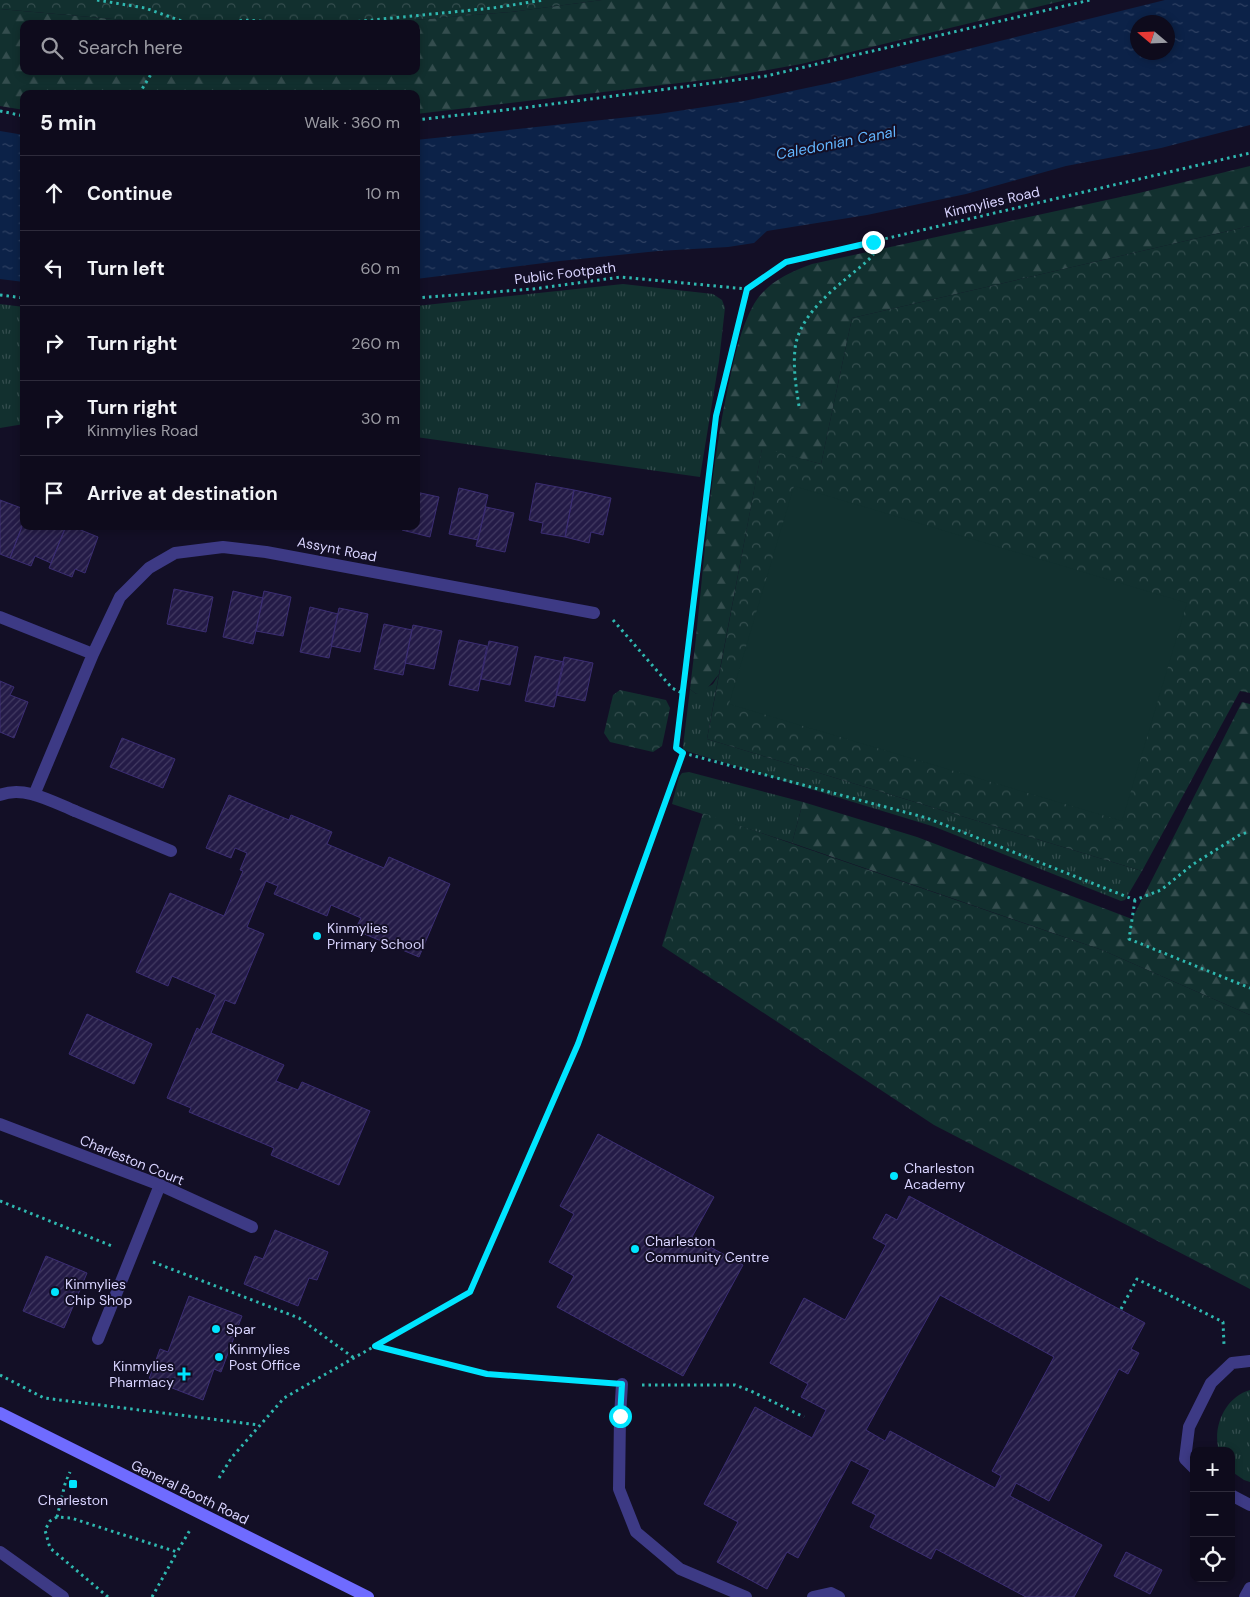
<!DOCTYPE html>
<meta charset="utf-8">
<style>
:root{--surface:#0e0b1c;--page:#171425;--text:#f1f3f6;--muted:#9b9ba3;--line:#2e2b3b}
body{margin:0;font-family:"DM Sans",sans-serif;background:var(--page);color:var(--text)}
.controls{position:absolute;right:15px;bottom:15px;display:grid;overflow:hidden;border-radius:10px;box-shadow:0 2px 8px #0003}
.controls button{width:45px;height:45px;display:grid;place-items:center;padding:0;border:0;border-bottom:1px solid var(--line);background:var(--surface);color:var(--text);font:25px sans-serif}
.compass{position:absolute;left:1130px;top:15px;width:45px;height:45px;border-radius:50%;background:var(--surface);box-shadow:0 2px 8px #0003;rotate:289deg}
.stop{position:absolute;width:15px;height:15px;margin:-11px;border:4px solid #00e5ff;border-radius:50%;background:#fff}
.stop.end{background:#00e5ff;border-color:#fff;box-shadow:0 1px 5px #0008}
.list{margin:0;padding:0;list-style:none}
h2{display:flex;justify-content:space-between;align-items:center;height:65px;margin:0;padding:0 20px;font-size:21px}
h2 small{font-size:16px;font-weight:400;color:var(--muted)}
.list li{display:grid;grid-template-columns:32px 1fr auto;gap:15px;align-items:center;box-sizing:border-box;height:75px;padding:0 20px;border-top:1px solid var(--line)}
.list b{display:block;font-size:19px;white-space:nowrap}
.list p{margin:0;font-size:16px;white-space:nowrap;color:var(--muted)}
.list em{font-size:16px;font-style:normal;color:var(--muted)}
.icon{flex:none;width:28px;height:28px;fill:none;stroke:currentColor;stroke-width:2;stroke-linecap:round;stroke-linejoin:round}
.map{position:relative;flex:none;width:1250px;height:1597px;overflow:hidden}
.search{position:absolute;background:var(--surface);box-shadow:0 2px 8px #0003;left:20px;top:20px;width:400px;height:55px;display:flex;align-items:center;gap:12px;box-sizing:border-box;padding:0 18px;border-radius:10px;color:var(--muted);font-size:19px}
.panel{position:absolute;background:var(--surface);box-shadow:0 2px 8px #0003;left:20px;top:90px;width:400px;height:440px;border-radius:10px}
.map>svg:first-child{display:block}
.grass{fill:url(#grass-tufts)}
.forest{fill:url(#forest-firs)}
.park{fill:url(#park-crowns)}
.pitch{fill:#12302f}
.water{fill:url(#water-ripples);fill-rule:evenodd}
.building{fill:url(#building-hatch);stroke:#3b2d73;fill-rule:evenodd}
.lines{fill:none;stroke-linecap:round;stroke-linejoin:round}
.path{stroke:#2fb8b0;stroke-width:3;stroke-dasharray:2.5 4;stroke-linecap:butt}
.lane{stroke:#3d3a85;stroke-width:12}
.street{stroke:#3d3a85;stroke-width:12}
.secondary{stroke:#6f6bff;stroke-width:12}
.route{stroke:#00e5ff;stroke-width:6}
.poi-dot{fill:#00e5ff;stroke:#130f26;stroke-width:2}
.labels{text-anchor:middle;stroke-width:4;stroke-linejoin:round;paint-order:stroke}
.street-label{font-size:14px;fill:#d9d4ff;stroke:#130f26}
.poi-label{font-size:14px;fill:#d9d4ff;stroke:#130f26;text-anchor:start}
.water-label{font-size:15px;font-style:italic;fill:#62b6ff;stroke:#130f26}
</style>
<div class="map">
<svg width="1250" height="1597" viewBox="0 0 1250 1597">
<defs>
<pattern id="grass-tufts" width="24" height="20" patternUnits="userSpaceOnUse" patternTransform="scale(1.25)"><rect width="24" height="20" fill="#12302f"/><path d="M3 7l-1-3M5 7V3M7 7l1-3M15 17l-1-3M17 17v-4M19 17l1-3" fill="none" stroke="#344d4e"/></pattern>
<pattern id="forest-firs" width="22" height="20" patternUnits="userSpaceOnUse" patternTransform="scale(1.25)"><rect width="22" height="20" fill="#12302f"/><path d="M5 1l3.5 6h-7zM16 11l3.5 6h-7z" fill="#344d4e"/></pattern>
<pattern id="park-crowns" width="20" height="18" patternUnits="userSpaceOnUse" patternTransform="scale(1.25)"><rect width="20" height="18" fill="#12302f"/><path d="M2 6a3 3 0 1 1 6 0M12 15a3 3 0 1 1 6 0" fill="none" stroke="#344d4e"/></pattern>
<pattern id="water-ripples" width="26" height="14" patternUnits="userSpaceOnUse" patternTransform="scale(1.25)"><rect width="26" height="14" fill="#0c2248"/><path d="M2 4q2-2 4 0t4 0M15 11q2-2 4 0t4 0" fill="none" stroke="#2f4163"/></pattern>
<pattern id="building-hatch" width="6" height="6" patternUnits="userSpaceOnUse" patternTransform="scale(1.25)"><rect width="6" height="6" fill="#241b47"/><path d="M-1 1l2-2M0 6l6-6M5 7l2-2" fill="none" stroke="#433b63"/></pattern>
</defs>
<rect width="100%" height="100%" fill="#130f26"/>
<!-- grass -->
<path class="grass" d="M623,284L713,294L722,300L725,308L719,361L700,477L416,437V306Z
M0,304L24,307V424L0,428Z
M719,674L707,739L1142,871L1125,900L1121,901L935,827L686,751L683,749V746L690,689L696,694L713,684Z
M689,772L803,802L792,843L672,804L679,777L682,773Z
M1250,1390V1482L1244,1480L1231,1471V1451H1219C1212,1427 1225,1397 1250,1390Z"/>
<!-- forest -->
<path class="forest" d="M602,0H1066L801,64L722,78L416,114V94H24V110L0,106V9L169,24H24V71H416V24H367L511,12Z
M1250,166V226L852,318L821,464L762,449L719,674L705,691L696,694L690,689C703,588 707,486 728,387C734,359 740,329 754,304C767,282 790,272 812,264L1139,193Z
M1242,702L1250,704V1015L1102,950L792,843L803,802L917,837L1132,919Z"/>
<!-- park -->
<path class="park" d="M0,0H602L511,12L367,24H169L0,9Z
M1250,226V693L1240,691L1142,871L707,739L762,448L821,464L852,318Z
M620,690L666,700L670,708L662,746L653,752L610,742L604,733L613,695Z
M703,813L1102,950L1250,1015V1289L934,1125L662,946Z"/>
<!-- pitch -->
<path class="pitch" d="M794,486L1187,603L1122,821L729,704Z"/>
<!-- water -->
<path class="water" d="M1165,0H1250V125L1161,148L1066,166L966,194L867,215L767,231L754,243L728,247L658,251L560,261L416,279V140L658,114L744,101L835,82ZM1138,22H1168V52H1138Z
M0,131L24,135V282L0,279Z"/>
<!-- building -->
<path class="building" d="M536,483L574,490L565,537L541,533L543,523L529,520Z
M459,488L488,495L478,540L449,534Z
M574,490L611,498L603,535L591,532L589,543L565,537Z
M416,492L439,497L430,537L402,530V526H416Z
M0,500L24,509V521L10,558L0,554Z
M486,507L514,513L505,552L476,546Z
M24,521V526H66L51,563L35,556L31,566L10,558Z
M66,526H71L98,537L85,573L75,569L72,577L49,568Z
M174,589L213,597L206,632L167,624Z
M233,591L263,598L253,644L223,637Z
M264,591L291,597L283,636L256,631Z
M310,607L338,614L329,658L300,652Z
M339,608L368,614L360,652L331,646Z
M384,624L412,630L403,675L374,669Z
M413,625L442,631L434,669L405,663Z
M459,640L487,646L478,691L449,685Z
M489,641L518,647L510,685L481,679Z
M535,656L564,662L554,707L525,701Z
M564,657L593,663L585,701L556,695Z
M0,681L14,687L10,695L28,702L14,738L0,732Z
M122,738L175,759L163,788L110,767Z
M229,795L289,820L291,815L332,832L327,844L384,868L389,857L450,884L419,957L355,930L361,918L331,905L327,916L274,894L278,886L266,881L247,927L264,934L235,1004L225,1000L211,1033L284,1065L276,1081L298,1090L302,1082L370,1111L339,1185L271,1155L274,1148L189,1112L191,1108L167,1098L197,1028L200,1030L216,995L172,976L168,986L136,972L170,893L224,916L243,871L240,870L247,853L235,848L231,858L206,848Z
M87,1014L152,1044L134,1084L69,1054Z
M598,1134L714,1197L692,1237L743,1265L683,1376L557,1307L574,1276L549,1262L574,1214L560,1206Z
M909,1196L1145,1323L1131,1349L1139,1353L1128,1374L1119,1369L1049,1501L1016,1483L1010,1496L1102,1545L1074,1597H1026L936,1549L931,1559L870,1527L876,1515L852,1503L870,1470L851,1460L798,1558L787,1552L767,1589L717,1562L738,1522L704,1504L755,1407L812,1438L826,1410L801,1397L808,1384L770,1363L804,1298L845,1320L886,1245L873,1238L886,1214L897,1220ZM940,1295L1054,1357L992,1471L1001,1476L995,1488L890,1431L885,1441L866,1430Z
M275,1230L328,1252L317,1280L309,1278L298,1306L244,1284L255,1256L263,1259Z
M46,1256L87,1273L64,1328L23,1311Z
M189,1296L242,1316L221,1372L214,1369L203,1400L149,1379L160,1349L168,1352Z
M1126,1552L1162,1570L1150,1594L1114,1576Z"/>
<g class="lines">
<!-- path -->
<path class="path" d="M97,0L145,8L190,24
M227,24L243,20L305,24
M332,24L493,8L544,0
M139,94L153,71
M0,111L24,116
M416,120L522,108L766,76L1090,0
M747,289L786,262L1250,153
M0,295L24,298
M416,298L533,289L621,277L747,289
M799,406C796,387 793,368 795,349C798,320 826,295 847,278C856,270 865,264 873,255V242
M613,620L672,688L682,693
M683,753L927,818L1135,900L1161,890L1192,865L1241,834L1250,832
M1135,900L1129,939L1250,988
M0,1201L112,1246
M153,1262L299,1318L354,1358
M1121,1309L1137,1279L1223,1322L1224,1345
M376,1346L487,1374L601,1382
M0,1375L44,1398L259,1425
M642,1385H735L751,1391L804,1417
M219,1478L232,1457L284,1398L469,1292L578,1044L683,753L676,747L716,416L747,289
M57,1517L65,1484L70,1472
M108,1597L50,1548L45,1530L50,1521L57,1517L71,1518L177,1552L190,1530
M152,1597L177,1552"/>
<!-- lane -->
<path class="lane" d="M75,811L171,851
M98,1339L160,1185
M622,1384L620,1416L619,1489L636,1532L680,1569L746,1597
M1194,1468L1185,1459L1189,1427L1211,1383L1232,1363L1250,1361
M1231,1495L1250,1505
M813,1597L831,1593L839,1597"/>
<!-- street -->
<path class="street" d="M0,617L93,654
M0,795C24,785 53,802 75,811
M34,795L93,654L120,597L149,568L175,553L223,547L266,552L594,613
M0,1124L160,1185L252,1227
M0,1552L63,1597
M1245,1597L1250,1588"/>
<!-- secondary -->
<path class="secondary" d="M0,1413L368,1597"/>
</g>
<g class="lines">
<!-- route -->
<path class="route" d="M620,1416L622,1384L487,1374L375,1346L470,1292L578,1044L683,753L676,748L716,416L747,289L786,262L873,242"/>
</g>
<!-- markers -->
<g class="poi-dot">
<circle cx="317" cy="936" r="5"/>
<circle cx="894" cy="1176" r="5"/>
<circle cx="635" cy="1249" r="5"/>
<circle cx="55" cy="1292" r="5"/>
<circle cx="216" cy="1329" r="5"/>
<circle cx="219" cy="1357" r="5"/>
<path d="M181.5 1366.5h5v5h5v5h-5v5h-5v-5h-5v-5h5z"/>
<rect x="68" y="1479" width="10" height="10" rx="2.5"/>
</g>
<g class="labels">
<!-- street labels -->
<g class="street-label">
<text transform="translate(992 202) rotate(-13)" y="5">Kinmylies Road</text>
<text transform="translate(565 273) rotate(-7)" y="5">Public Footpath</text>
<text transform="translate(337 549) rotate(11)" y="5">Assynt Road</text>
<text transform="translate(132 1160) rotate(22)" y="5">Charleston Court</text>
<text transform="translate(190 1492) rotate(26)" y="5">General Booth Road</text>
</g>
<!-- poi labels -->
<g class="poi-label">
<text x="327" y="933">Kinmylies<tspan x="327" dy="16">Primary School</tspan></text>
<text x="904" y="1173">Charleston<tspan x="904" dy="16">Academy</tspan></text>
<text x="645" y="1246">Charleston<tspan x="645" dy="16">Community Centre</tspan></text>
<text x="65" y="1289">Kinmylies<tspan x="65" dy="16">Chip Shop</tspan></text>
<text x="226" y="1334">Spar</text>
<text x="229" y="1354">Kinmylies<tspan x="229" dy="16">Post Office</tspan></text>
<text x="174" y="1371" text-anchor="end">Kinmylies<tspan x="174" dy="16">Pharmacy</tspan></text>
<text x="73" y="1505" text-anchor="middle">Charleston</text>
</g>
<!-- water labels -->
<g class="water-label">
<text transform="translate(836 143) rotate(-11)" y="5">Caledonian Canal</text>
</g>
</g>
</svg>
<div class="controls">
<button>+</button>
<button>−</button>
<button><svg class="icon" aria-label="locate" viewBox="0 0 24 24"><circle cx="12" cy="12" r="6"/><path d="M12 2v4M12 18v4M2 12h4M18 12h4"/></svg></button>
</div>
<svg class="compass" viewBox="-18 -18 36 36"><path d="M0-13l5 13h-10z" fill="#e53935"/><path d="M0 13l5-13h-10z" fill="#9b9ba3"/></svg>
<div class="stop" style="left:620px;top:1416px"></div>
<div class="stop end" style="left:873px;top:242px"></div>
<div class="search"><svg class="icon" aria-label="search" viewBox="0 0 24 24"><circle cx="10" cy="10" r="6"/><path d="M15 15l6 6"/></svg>Search here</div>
<section class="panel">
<h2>5 min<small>Walk · 360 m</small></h2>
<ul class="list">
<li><svg class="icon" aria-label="ahead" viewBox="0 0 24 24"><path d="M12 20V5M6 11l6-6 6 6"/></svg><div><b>Continue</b></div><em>10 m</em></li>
<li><svg class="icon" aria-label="left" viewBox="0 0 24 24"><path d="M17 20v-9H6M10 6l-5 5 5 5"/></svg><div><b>Turn left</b></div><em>60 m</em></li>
<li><svg class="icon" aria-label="right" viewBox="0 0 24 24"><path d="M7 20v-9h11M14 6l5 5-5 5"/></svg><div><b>Turn right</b></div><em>260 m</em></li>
<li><svg class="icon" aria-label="right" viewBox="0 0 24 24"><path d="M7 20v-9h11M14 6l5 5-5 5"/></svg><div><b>Turn right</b><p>Kinmylies Road</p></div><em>30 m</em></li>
<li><svg class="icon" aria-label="arrive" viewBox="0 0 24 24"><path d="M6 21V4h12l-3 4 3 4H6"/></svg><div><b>Arrive at destination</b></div></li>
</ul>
</section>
</div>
